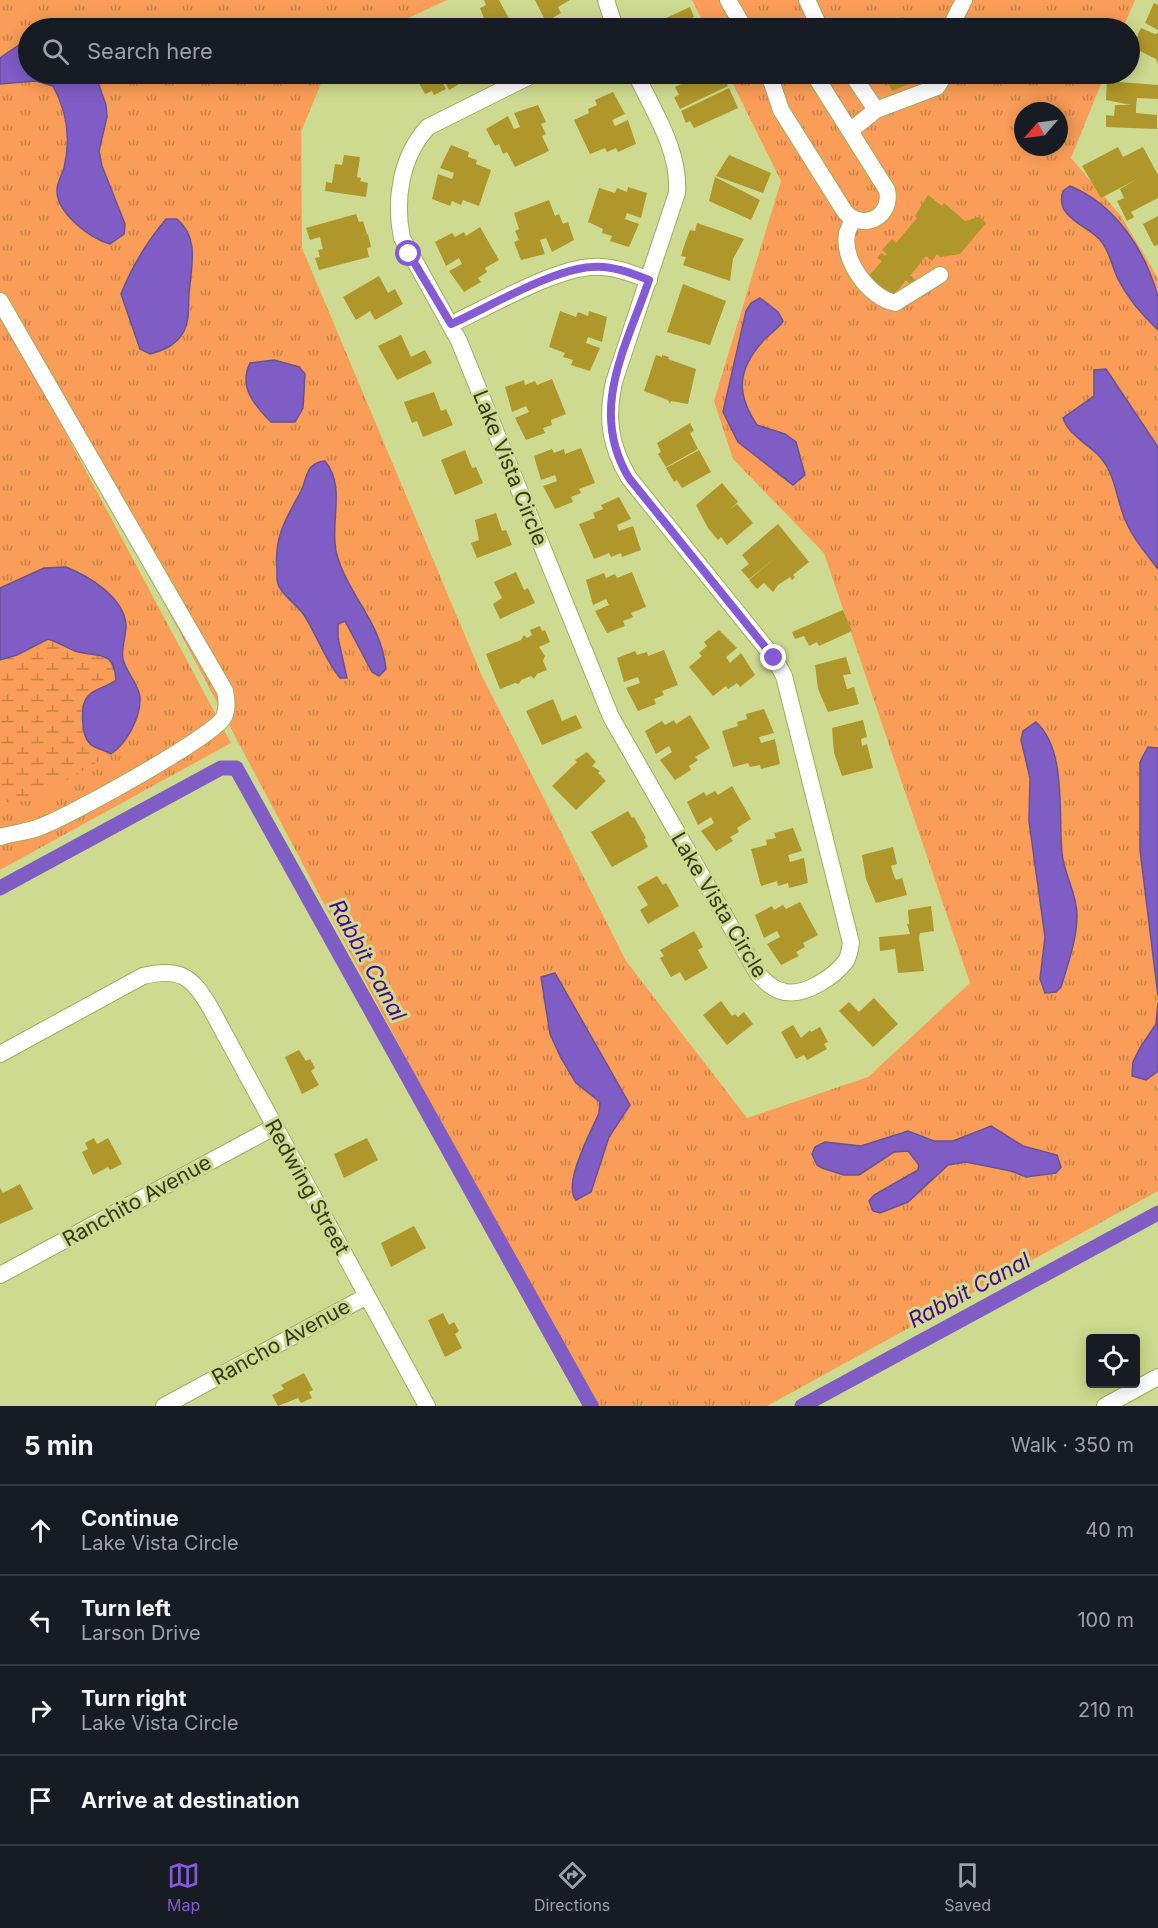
<!DOCTYPE html>
<meta charset="utf-8">
<style>
:root{--surface:#171b24;--page:#20242c;--text:#f1f3f6;--muted:#9ea1a6;--line:#363941;--accent:#855bd5}
body{margin:0;font-family:Inter,sans-serif;background:var(--page);color:var(--text)}
.controls{position:absolute;right:18px;bottom:18px;display:grid;overflow:hidden;border-radius:6px;box-shadow:0 3px 15px #0003}
.controls button{width:54px;height:54px;display:grid;place-items:center;padding:0;border:0;border-bottom:2px solid var(--line);background:var(--surface);color:var(--text);font:30px sans-serif}
.compass{position:absolute;left:1014px;top:102px;width:54px;height:54px;border-radius:50%;background:var(--surface);box-shadow:0 3px 15px #0003;rotate:242deg}
.stop{position:absolute;width:18px;height:18px;margin:-14px;border:4px solid #855bd5;border-radius:50%;background:#fff}
.stop.end{background:#855bd5;border-color:#fff;box-shadow:0 2px 6px #0008}
.list{margin:0;padding:0;list-style:none}
h2{display:flex;justify-content:space-between;align-items:center;height:78px;margin:0;padding:0 24px;font-size:26px}
h2 small{font-size:20px;font-weight:400;color:var(--muted)}
.list li{display:grid;grid-template-columns:39px 1fr auto;gap:18px;align-items:center;box-sizing:border-box;height:90px;padding:0 24px;border-top:2px solid var(--line)}
.list b{display:block;font-size:22px;white-space:nowrap}
.list p{margin:0;font-size:20px;white-space:nowrap;color:var(--muted)}
.list em{font-size:20px;font-style:normal;color:var(--muted)}
.icon{flex:none;width:33px;height:33px;fill:none;stroke:currentColor;stroke-width:2;stroke-linecap:round;stroke-linejoin:round}
.map{position:relative;flex:none;width:1158px;height:1406px;overflow:hidden}
.search{position:absolute;background:var(--surface);box-shadow:0 3px 15px #0003;left:18px;right:18px;top:18px;height:66px;display:flex;align-items:center;gap:15px;box-sizing:border-box;padding:0 21px;border-radius:33px;color:var(--muted);font-size:22px}
.sheet{height:438px;background:var(--surface)}
nav{display:flex;justify-content:space-around;align-items:center;box-sizing:border-box;height:84px;border-top:2px solid var(--line);background:var(--surface);font-size:16px;color:var(--muted)}
nav a{display:grid;justify-items:center;gap:3px}
nav .on{color:var(--accent)}
.map>svg:first-child{display:block}
.grass{fill:url(#grass-tufts);fill-rule:evenodd}
.wetland{fill:url(#wetland-marsh)}
.water{fill:#7f5dc5;stroke:#695292;stroke-width:1.5}
.lines{fill:none;stroke-linecap:round;stroke-linejoin:round}
.canal{stroke:#7f5dc5;stroke-width:15}
.building{fill:#af972b}
.minor-casing{stroke:#a0ab61;stroke-width:18}
.minor{stroke:#fff;stroke-width:16}
.route{stroke:#855bd5;stroke-width:8}
.labels{text-anchor:middle;stroke-width:6;stroke-linejoin:round;paint-order:stroke}
.street-label{font-size:21px;fill:#35391b;stroke:#ceda8f}
.water-label{font-size:22px;font-style:italic;fill:#48058d;stroke:#ceda8f}
</style>
<div class="map">
<svg width="1158" height="1406" viewBox="0 0 1158 1406">
<defs>
<pattern id="grass-tufts" width="24" height="20" patternUnits="userSpaceOnUse" patternTransform="scale(1.5)"><rect width="24" height="20" fill="#f99d58"/><path d="M3 7l-1-3M5 7V3M7 7l1-3M15 17l-1-3M17 17v-4M19 17l1-3" fill="none" stroke="#ca8148"/></pattern>
<pattern id="wetland-marsh" width="20" height="14" patternUnits="userSpaceOnUse" patternTransform="scale(1.5)"><rect width="20" height="14" fill="#f99d58"/><path d="M1 5h8M5 5V1M11 12h8M15 12V8" fill="none" stroke="#ca8148"/></pattern>
</defs>
<rect width="100%" height="100%" fill="#ceda8f"/>
<!-- grass -->
<path class="grass" d="M0,0H447L387,28H28V74H325L301,132L302,248L482,676L626,961L747,1118L868,1077L970,983L824,553L733,459L714,401L781,181L728,74H1105L1071,158L1121,216L1158,278V1191L767,1406H591L0,294ZM1023,111H1059V147H1023Z
M692,0H1135L1123,28H706Z
M0,310L231,743L0,870V801L9,803L79,773L114,752L128,737L133,679L123,659L126,624L109,595L80,572L66,567L44,568L0,588Z"/>
<!-- wetland -->
<path class="wetland" d="M48,639C58,642 65,647 75,651C96,658 114,648 117,680L84,702C87,740 76,734 111,754L34,800L9,803L0,801V660Z"/>
<!-- water -->
<path class="water" d="M66,19L73,28H44L56,20Z
M28,39V74H95L106,105L107,117L99,151L102,166L125,224L124,234L110,244C91,239 56,213 57,190C57,183 62,175 64,168C71,139 68,113 53,86L36,81L0,84V58Z
M1070,186C1116,205 1145,250 1158,297C1158,306 1158,320 1158,330C1142,315 1128,299 1118,279C1112,267 1110,252 1101,241C1088,225 1054,218 1063,191Z
M166,219H177C200,238 191,267 189,294C188,306 190,319 184,331C177,345 164,350 150,354L140,349L121,294C132,266 147,242 166,219Z
M760,298L778,312L783,321C777,330 770,333 763,341C737,370 736,394 757,425L785,434L796,442L805,475L793,485L738,442L723,412L746,311L751,303Z
M274,360L299,367L305,374L303,408L295,422H271C255,406 238,387 250,363Z
M1106,369L1158,447V569C1145,552 1130,535 1123,514C1116,495 1115,475 1101,458C1089,444 1069,436 1063,418L1094,396V370Z
M325,461C346,487 330,520 336,551C346,594 381,620 386,669L379,676L372,672L345,621L338,624V638L347,678H340C324,658 317,635 304,615C297,605 286,598 280,588C276,583 277,576 277,570C274,538 285,520 300,493C308,479 304,463 325,461Z
M66,567C89,576 125,598 126,626C126,636 121,649 123,659C126,672 138,683 140,697C141,717 127,743 111,754C105,750 96,749 90,744C81,735 80,704 88,696C95,688 108,687 116,680C114,648 96,658 75,651C65,647 58,642 48,639L17,655L0,660V588L44,568Z
M1036,722C1067,750 1058,814 1062,853C1064,874 1077,894 1077,915C1077,939 1068,964 1061,987L1056,992L1045,993L1040,979L1045,937L1029,821L1030,778L1021,740L1023,731Z
M1148,747L1158,748V996L1140,850V762Z
M555,973L630,1105L609,1137L591,1192L576,1200C562,1185 591,1132 599,1113L600,1102L576,1083L561,1058L550,1034L541,977Z
M1158,1003V1071L1146,1080L1132,1076L1133,1062L1140,1048L1156,1024Z
M991,1126L1023,1146L1057,1155L1061,1167L1056,1173L1026,1177L1011,1171L966,1162L948,1165L908,1202L880,1213L873,1211L869,1201L874,1195L918,1170L919,1165L908,1151L894,1152L859,1175H844L822,1168L817,1165L812,1154L815,1147L825,1142L861,1146L908,1131L934,1141H953Z"/>
<g class="lines">
<!-- canal -->
<path class="canal" d="M0,888L221,768H236L591,1406
M802,1406L1158,1213"/>
</g>
<!-- building -->
<path class="building" d="M484,0H499L514,28H464L462,24L474,18L476,22L484,18L480,8L486,5Z
M535,0H570L558,7L561,13L546,22Z
M1154,3L1158,5V30L1145,23Z
M690,7L694,17L690,19L694,28H644Z
M903,17L908,28H875Z
M1141,28L1155,34L1158,33V64L1156,59L1132,47Z
M414,74H438L446,89L434,95L432,91L425,94Z
M441,74H466V75L459,79L461,83L449,90Z
M703,74H723L728,86L680,109L674,97L679,95L675,87Z
M885,74H928L929,75L892,91Z
M1107,81L1158,85V99L1137,98L1136,106V113L1157,115V129L1106,127V115L1114,116L1115,105H1131L1106,100Z
M729,88L738,108L694,128L690,121L686,123L681,111Z
M613,92L625,114L612,120L615,126L628,120L636,144L618,152L616,148L607,152L605,148L590,154L574,120L589,113L588,109L597,105L595,100Z
M538,105L546,122L541,124L546,134L542,136L549,151L515,167L507,152L503,154L499,144L495,146L486,129L508,116L514,129L520,127L514,113Z
M451,145L469,152L468,157L477,160L476,164L491,170L479,206L463,200L461,205L452,201L450,206L432,199L438,174L452,179L454,173L440,168Z
M1118,147L1123,157L1143,147L1158,175V198L1131,212L1134,217L1127,221L1117,201L1124,198L1120,189L1139,178L1101,198L1082,166Z
M344,155L360,157L357,177L361,178L360,181L368,183L366,197L325,191L326,182L332,183L335,164L342,165Z
M729,155L771,173L763,193L716,176Z
M715,177L760,200L751,220L709,201Z
M628,187L647,193L641,218L627,213L625,219L639,224L629,247L610,241L612,236L602,233L603,229L588,222L599,188L615,193L617,188L627,192Z
M928,195L942,206L944,203L965,221L979,217L986,223L960,254L940,257L937,254L932,261L926,256L910,276L916,281L912,286L906,280L893,296L867,278L882,261L877,258L881,253L885,256L887,254L882,250L892,239L896,243L917,218L915,216Z
M549,200L555,216L559,214L563,224L568,222L574,240L552,252L546,238L540,240L545,254L521,260L514,242L519,240L515,231L519,229L514,213Z
M356,214L359,222L363,221L367,234L358,237L368,234L371,247L367,248L369,257L319,270L315,258L320,257L318,250L323,249L322,246L320,237L310,240L306,228Z
M1158,216V245L1154,246L1143,224Z
M697,223L744,239L733,259L730,281L683,265L686,257L681,256L685,243L690,230L695,231Z
M480,227L499,260L485,268L487,272L478,278L481,282L464,292L449,271L462,264L459,258L446,266L435,242L452,233L455,237L464,232L466,236Z
M379,276L388,293L395,289L403,304L375,320L370,311L356,320L343,297Z
M683,284L726,301L710,345L667,332Z
M560,311L576,317L578,312L588,316L589,311L607,317L602,342L588,337L586,343L600,348L590,371L571,365L573,360L563,357L565,353L549,347Z
M401,335L411,357L425,350L432,363L397,380L378,346Z
M656,355L662,357V355L669,357L668,359L696,369L688,404L671,401L670,404L668,400L644,391Z
M552,379L566,414L551,420L552,425L543,428L545,433L526,440L515,418L529,412L526,406L512,412L505,387L524,380L525,385L535,381L537,385Z
M434,392L441,411L446,409L453,425L423,437L417,421L412,423L404,402Z
M690,423L694,431L690,433L698,449L666,467L658,454L661,452L657,443Z
M581,448L595,483L579,489L581,493L571,497L573,502L555,509L543,486L557,481L555,475L541,480L534,456L552,449L554,453L564,449L565,454Z
M465,450L472,468L476,467L483,483L455,495L441,460Z
M699,450L711,472L682,488L677,480L674,482L666,468Z
M722,483L738,502L729,510L737,504L753,523L727,545L721,537L718,540L708,528L696,505Z
M619,497L631,519L617,525L619,531L633,526L641,550L622,557L621,553L611,557L609,553L594,559L579,524L595,518L593,513L603,509L601,505Z
M496,513L502,531L506,530L512,545L477,558L471,543L479,540L475,520Z
M778,524L809,562L793,575L795,577L792,580L790,577L778,585L773,592L764,583L757,589L749,580L775,558L749,579L741,570L749,564L742,555Z
M516,572L524,590L528,588L535,603L500,619L493,604L502,598L494,582Z
M632,572L646,607L631,613L633,617L623,621L625,626L607,633L595,611L609,605L606,599L593,605L586,580L604,573L606,578L615,574L617,578Z
M843,610L852,631L819,646L817,642L809,646L804,636L795,639L792,632Z
M540,626L542,631L545,630L550,642L539,647L545,656L543,661L547,670L537,674L534,679L531,676L521,680L519,684L515,683L500,689L486,654L521,640L524,635L527,638L532,635L530,630Z
M719,630L737,648L726,657L730,663L741,653L755,675L740,687L737,683L728,689L726,686L713,696L689,667L702,656L699,653L707,646L704,642Z
M664,650L678,685L662,691L664,695L654,699L656,704L638,711L626,688L640,683L638,677L624,682L617,658L635,651L637,655L647,652L648,656Z
M846,657L851,674L843,675L847,689L854,687L859,704L828,712L818,689L815,665Z
M553,699L562,721L576,715L582,728L542,745L526,711Z
M764,709L774,733L759,737L761,743L775,739L780,764L761,769L760,765L750,767L748,763L733,767L722,731L738,726L737,722L747,719L746,714Z
M690,715L710,748L695,757L698,760L689,766L691,770L675,780L660,760L672,752L669,746L656,754L645,731L662,721L665,725L674,720L676,724Z
M863,720L867,737L861,739L862,746L867,744L873,768L842,776L834,753L832,728Z
M587,752L596,762L592,766L600,771L598,773L606,781L576,810L552,786L577,762L575,760Z
M732,786L751,819L737,828L739,832L730,837L733,841L716,851L701,831L714,823L711,817L698,825L687,802L704,792L706,796L715,791L718,795Z
M628,811L632,818L634,817L646,838L644,839L648,847L612,867L591,832Z
M793,828L802,851L788,855L790,862L804,858L808,883L789,888L788,883L778,886L777,881L761,886L751,849L767,845L766,840L776,838L774,833Z
M893,847L897,864L891,866L893,873L896,880L902,878L907,895L876,903L866,879L862,855Z
M657,876L663,885L666,883L679,906L648,924L640,910L648,905L637,887Z
M800,902L818,935L803,943L805,947L796,952L799,956L781,965L767,944L780,937L777,931L764,938L755,915L772,906L774,910L783,905L786,909Z
M931,906L934,931L920,933L919,938L924,971L898,973L895,949L880,951L879,937L910,934L907,924H909L908,910Z
M694,931L703,947L698,950L708,968L685,981L680,972L671,977L660,958L664,956L660,950Z
M874,998L898,1024L873,1047L839,1011L849,1002L859,1012Z
M721,1001L732,1016L735,1014L738,1017L744,1012L753,1024L727,1045L703,1015Z
M793,1025L801,1038L810,1030L811,1032L820,1027L828,1042L824,1044L827,1049L807,1060L804,1055L796,1059L781,1032Z
M299,1050L306,1061L310,1059L315,1068L311,1071L319,1085L302,1094L285,1057Z
M94,1138L97,1144L108,1138L122,1164L110,1170L108,1167L93,1175L82,1152L88,1149L85,1143Z
M367,1138L378,1160L344,1178L334,1154Z
M20,1184L33,1209L0,1224V1188L3,1193Z
M414,1226L426,1248L391,1267L381,1243Z
M443,1313L449,1325L454,1322L459,1331L455,1334L462,1348L445,1357L428,1320Z
M304,1373L313,1390L309,1392L312,1398L301,1403L298,1398L278,1406L272,1395L284,1389L281,1385Z"/>
<g class="lines">
<!-- minor casing -->
<g class="minor-casing">
<path id="minor" d="M606,0L615,28
M728,0L744,28
M807,0L820,28
M950,28L964,0
M534,74L428,127C401,156 394,200 402,238L459,341L611,717L758,974C766,982 773,990 785,992C805,996 834,977 846,961C849,956 850,949 851,943L784,676L774,658L629,478C610,446 606,418 614,382L677,193C680,150 653,111 636,74
M769,74L781,110L845,212C864,232 893,216 887,190L814,74
M852,74L876,110
M850,131L876,110L937,87L945,74
M853,220C851,224 848,229 847,234C842,261 870,298 895,303L940,275
M0,301L225,691C227,700 228,708 224,717C215,736 66,818 40,827C28,832 13,833 0,837
M451,324C489,307 551,270 591,267C611,265 631,273 649,280
M0,1054L143,976C180,967 192,976 211,1009L427,1406
M0,1275L274,1127
M164,1406L367,1296
M1105,1406L1158,1377"/>
</g>
<!-- minor -->
<use href="#minor" class="minor"/>
</g>
<g class="lines">
<!-- route -->
<path class="route" d="M409,254L451,324C489,307 551,270 591,267C611,265 631,273 649,280C626,348 588,410 629,478L774,658"/>
</g>
<g class="labels">
<!-- street labels -->
<g class="street-label">
<text transform="translate(510 468) rotate(68)" y="7">Lake Vista Circle</text>
<text transform="translate(719 905) rotate(59)" y="7">Lake Vista Circle</text>
<text transform="translate(307 1187) rotate(61)" y="7">Redwing Street</text>
<text transform="translate(137 1201) rotate(-29)" y="7">Ranchito Avenue</text>
<text transform="translate(281 1342) rotate(-29)" y="7">Rancho Avenue</text>
</g>
<!-- water labels -->
<g class="water-label">
<text transform="translate(368 960) rotate(61)" y="8">Rabbit Canal</text>
<text transform="translate(969 1290) rotate(-28)" y="8">Rabbit Canal</text>
</g>
</g>
</svg>
<div class="controls">
<button><svg class="icon" aria-label="locate" viewBox="0 0 24 24"><circle cx="12" cy="12" r="6"/><path d="M12 2v4M12 18v4M2 12h4M18 12h4"/></svg></button>
</div>
<svg class="compass" viewBox="-18 -18 36 36"><path d="M0-13l5 13h-10z" fill="#e53935"/><path d="M0 13l5-13h-10z" fill="#9ea1a6"/></svg>
<div class="stop" style="left:409px;top:254px"></div>
<div class="stop end" style="left:774px;top:658px"></div>
<div class="search"><svg class="icon" aria-label="search" viewBox="0 0 24 24"><circle cx="10" cy="10" r="6"/><path d="M15 15l6 6"/></svg>Search here</div>
</div>
<section class="sheet">
<h2>5 min<small>Walk · 350 m</small></h2>
<ul class="list">
<li><svg class="icon" aria-label="ahead" viewBox="0 0 24 24"><path d="M12 20V5M6 11l6-6 6 6"/></svg><div><b>Continue</b><p>Lake Vista Circle</p></div><em>40 m</em></li>
<li><svg class="icon" aria-label="left" viewBox="0 0 24 24"><path d="M17 20v-9H6M10 6l-5 5 5 5"/></svg><div><b>Turn left</b><p>Larson Drive</p></div><em>100 m</em></li>
<li><svg class="icon" aria-label="right" viewBox="0 0 24 24"><path d="M7 20v-9h11M14 6l5 5-5 5"/></svg><div><b>Turn right</b><p>Lake Vista Circle</p></div><em>210 m</em></li>
<li><svg class="icon" aria-label="arrive" viewBox="0 0 24 24"><path d="M6 21V4h12l-3 4 3 4H6"/></svg><div><b>Arrive at destination</b></div></li>
</ul>
</section>
<nav>
<a class="on"><svg class="icon" aria-label="map" viewBox="0 0 24 24"><path d="M3 6l6-2 6 2 6-2v14l-6 2-6-2-6 2zM9 4v14M15 6v14"/></svg>Map</a>
<a><svg class="icon" aria-label="directions" viewBox="0 0 24 24"><path d="M12 3l9 9-9 9-9-9zM9 14v-3h6M13 9l2 2-2 2"/></svg>Directions</a>
<a><svg class="icon" aria-label="saved" viewBox="0 0 24 24"><path d="M7 4h10v16l-5-4-5 4z"/></svg>Saved</a>
</nav>
